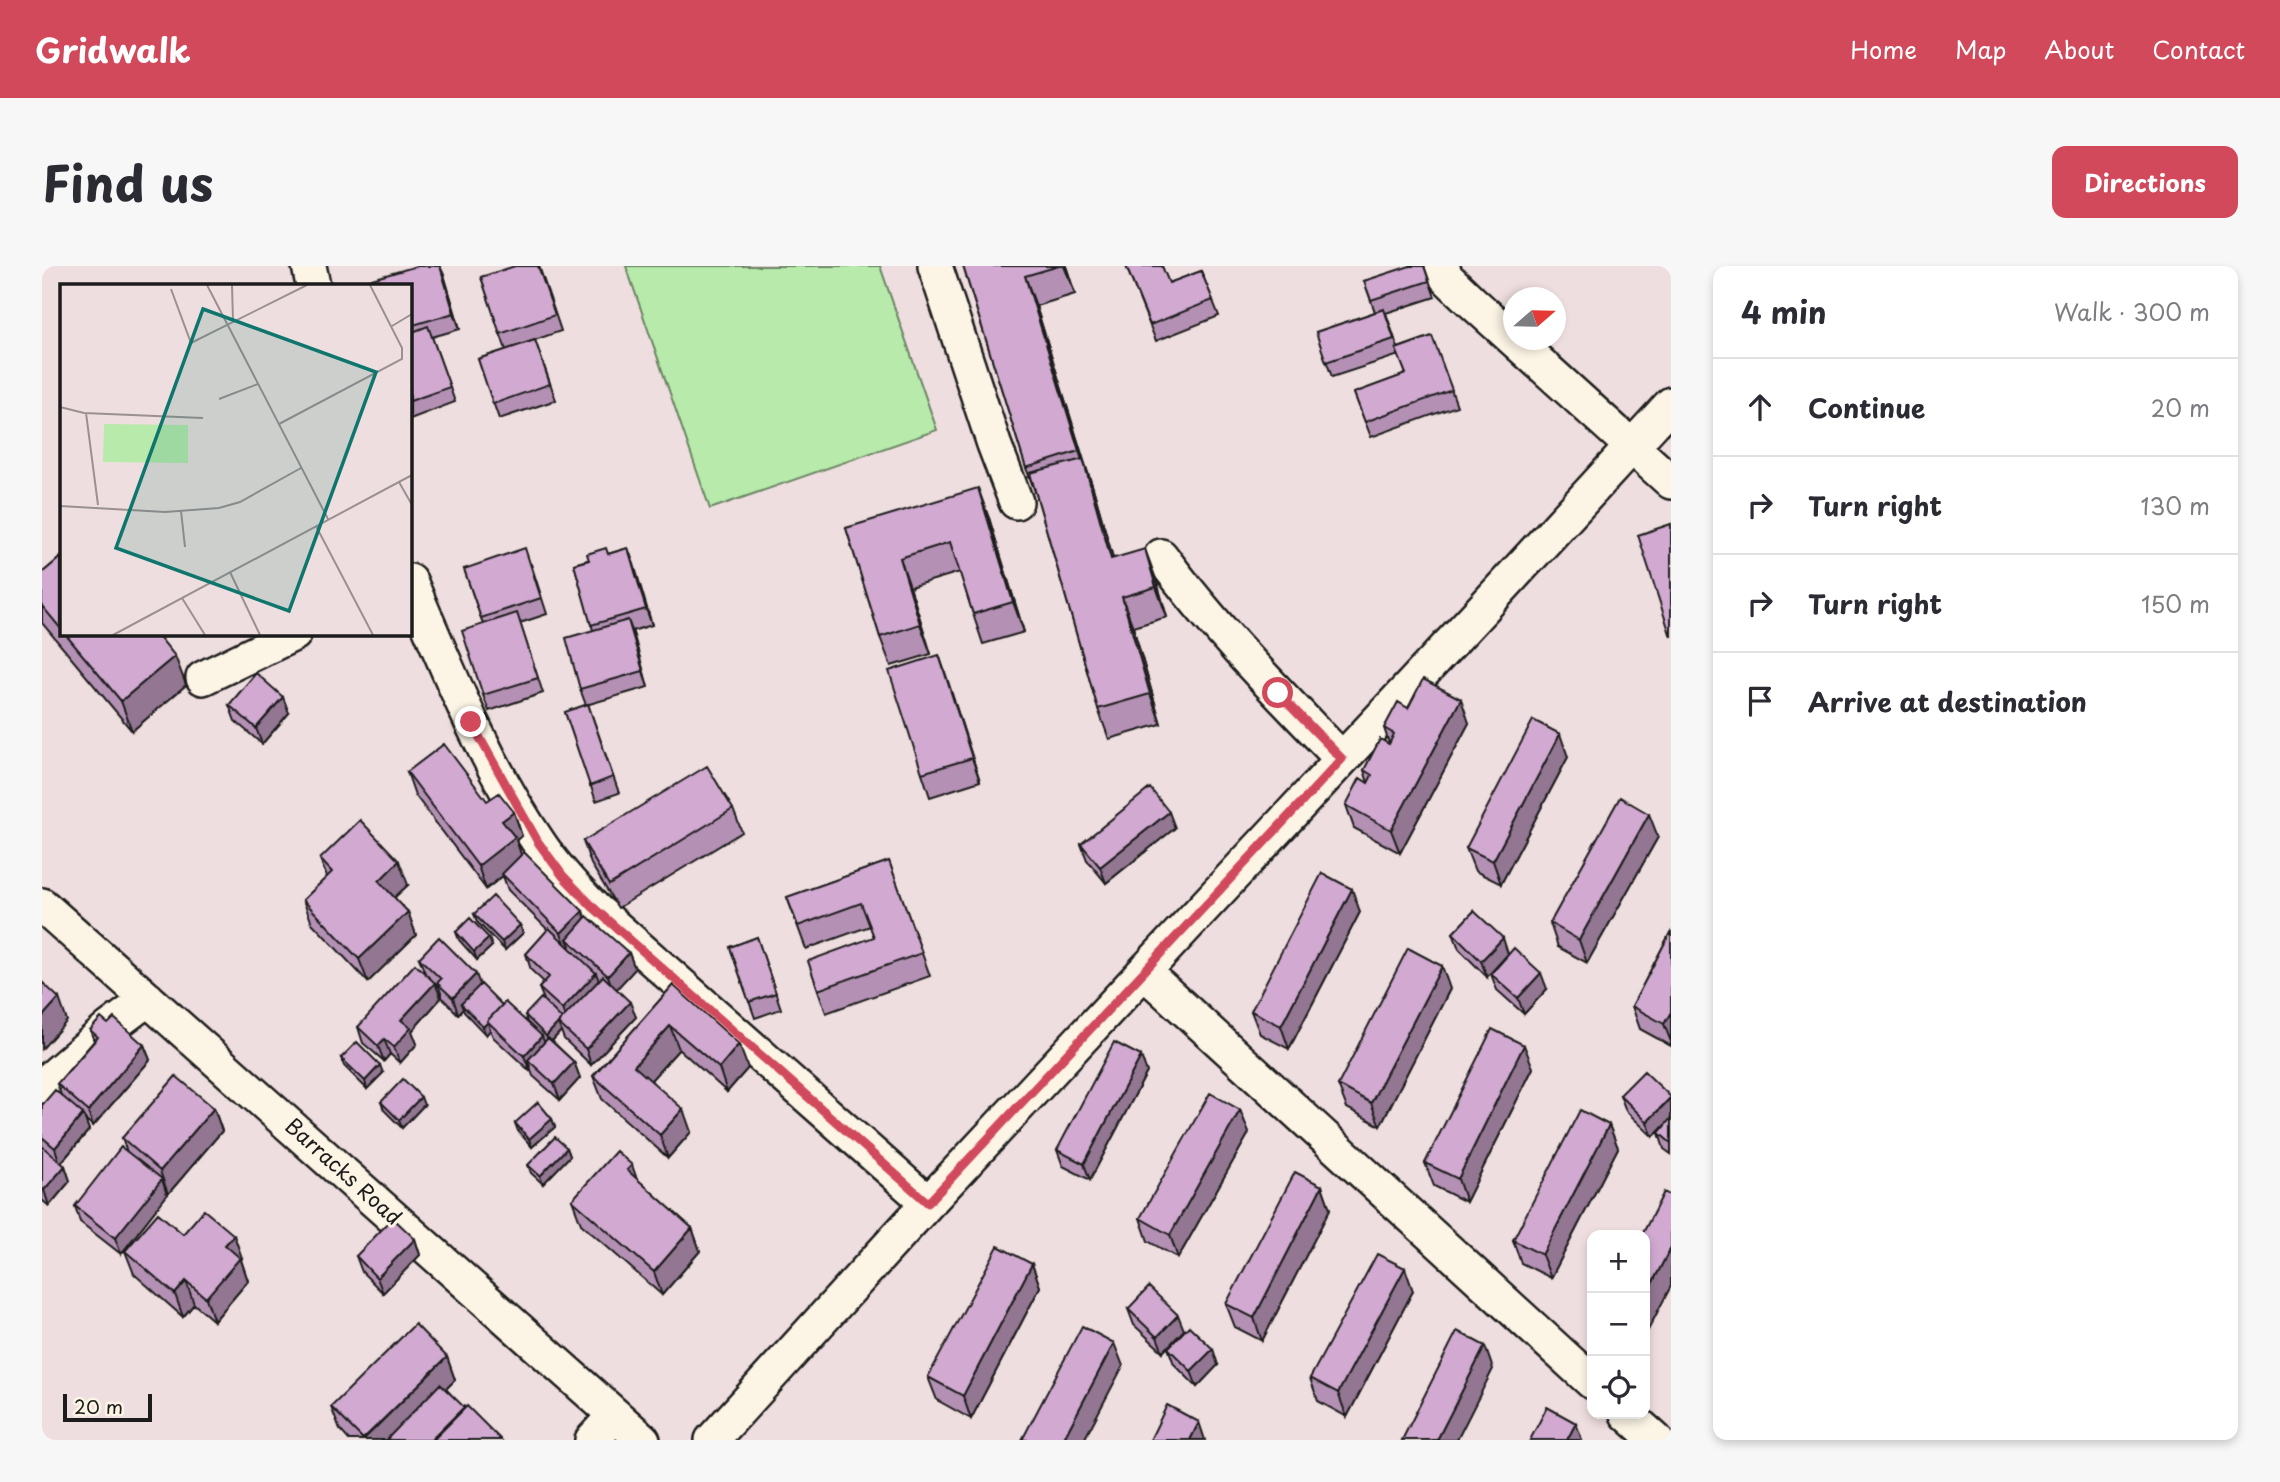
<!DOCTYPE html>
<meta charset="utf-8">
<style>
:root{--surface:#fff;--page:#f7f7f7;--text:#2b2b33;--muted:#7c7c81;--line:#e1e1e2;--accent:#d1495b}
body{margin:0;font-family:"Playpen Sans",sans-serif;background:var(--page);color:var(--text)}
.controls{position:absolute;right:21px;bottom:21px;display:grid;overflow:hidden;border-radius:14px;box-shadow:0 4px 10px #0003}
.controls button{width:63px;height:63px;display:grid;place-items:center;padding:0;border:0;border-bottom:2px solid var(--line);background:var(--surface);color:var(--text);font:35px sans-serif}
.compass{position:absolute;left:1461px;top:21px;width:63px;height:63px;border-radius:50%;background:var(--surface);box-shadow:0 4px 10px #0003;rotate:70deg}
.scale{position:absolute;left:21px;bottom:18px;width:89px;box-sizing:border-box;padding-left:7px;border:4px solid #1c1c1c;border-top:0;font-size:19px;line-height:24px;white-space:nowrap;color:#1c1c1c;-webkit-text-stroke:5px #fcf5e5;paint-order:stroke}
.stop{position:absolute;width:21px;height:21px;margin:-16px;border:5px solid #d1495b;border-radius:50%;background:#fff}
.stop.end{background:#d1495b;border-color:#fff;box-shadow:0 2px 7px #0008}
.list{margin:0;padding:0;list-style:none}
h2{display:flex;justify-content:space-between;align-items:center;height:91px;margin:0;padding:0 28px;font-size:30px}
h2 small{font-size:23px;font-weight:400;color:var(--muted)}
.list li{display:grid;grid-template-columns:46px 1fr auto;gap:21px;align-items:center;box-sizing:border-box;height:98px;padding:0 28px;border-top:2px solid var(--line)}
.list b{display:block;font-size:26px;white-space:nowrap}
.list em{font-size:23px;font-style:normal;color:var(--muted)}
.icon{flex:none;width:38px;height:38px;fill:none;stroke:currentColor;stroke-width:2;stroke-linecap:round;stroke-linejoin:round}
.map{position:relative;flex:none;width:1629px;height:1174px;overflow:hidden;border-radius:14px}
header{display:flex;align-items:center;gap:42px;box-sizing:border-box;height:98px;padding:0 35px;background:var(--accent);color:#fff}
header strong{font-size:33px}
nav{display:flex;gap:38px;margin-inline-start:auto;font-size:24px}
.intro{display:flex;align-items:center;justify-content:space-between;box-sizing:border-box;height:168px;padding:0 42px}
h1{margin:0;font-size:49px}
.button{padding:18px 32px;border-radius:14px;background:var(--accent);color:#fff;font-size:24px;font-weight:700}
main{display:flex;gap:42px;padding:0 42px}
aside{flex:1;background:var(--surface);border-radius:14px;box-shadow:0 4px 10px #0003}
.map>svg:first-child{display:block}
.green{fill:#b7eaab;stroke:#6a8364;stroke-width:2}
.lines{fill:none;stroke-linecap:round;stroke-linejoin:round}
.minor-casing{stroke:#1c1c1c;stroke-width:38}
.minor{stroke:#fcf5e5;stroke-width:33}
.wall{fill:#b491b4;stroke:#1c1c1c;stroke-width:2}
.shaded-wall{fill:#927692;stroke:#1c1c1c;stroke-width:2}
.building{fill:#d1a9d1;stroke:#1c1c1c;stroke-width:2}
.route{stroke:#d1495b;stroke-width:9}
.labels{text-anchor:middle;stroke-width:6;stroke-linejoin:round;paint-order:stroke}
.street-label{font-size:21px;fill:#1c1c1c;stroke:#fcf5e5}
.inset-road{fill:none;stroke:#9b9091;stroke-width:2}
.view{fill:#0f766e;fill-opacity:0.15;stroke:#0f766e;stroke-width:3.5}
.inset-edge{fill:none;stroke:#1c1c1c;stroke-width:3.5}
</style>
<header>
<strong>Gridwalk</strong>
<nav><a>Home</a><a>Map</a><a>About</a><a>Contact</a></nav>
</header>
<div class="intro"><h1>Find us</h1><a class="button">Directions</a></div>
<main>
<div class="map">
<svg width="1629" height="1174" viewBox="0 0 1629 1174">
<rect width="100%" height="100%" fill="#efdedf"/>
<filter id="ink" filterUnits="userSpaceOnUse"><feTurbulence type="fractalNoise" baseFrequency=".0143" numOctaves="2"/><feDisplacementMap in="SourceGraphic" scale="14" xChannelSelector="R" yChannelSelector="G"/><feConvolveMatrix kernelMatrix="1 2 1 2 8 2 1 2 1" color-interpolation-filters="sRGB"/></filter>
<g filter="url(#ink)">
<!-- green -->
<path class="green" d="M584,0H838L895,164L668,243Z"/>
<g class="lines">
<!-- minor casing -->
<g class="minor-casing">
<path id="minor" d="M267,0L271,19
M893,0L952,178L974,236
M1400,0L1404,11L1429,35L1629,216
M1119,290C1173,363 1237,428 1300,493
M368,315C406,404 442,496 497,577C513,601 532,622 552,642L886,937
M161,412L252,368
M0,639L601,1174
M1102,706L1550,1116
M0,820L67,762L106,733
M1585,1148L1614,1174
M550,1174L573,1149
M670,1174L886,937L1444,339L1629,138"/>
</g>
<!-- minor -->
<use href="#minor" class="minor"/>
</g>
<!-- wall -->
<path class="wall" d="M497,0L519,65L481,78L493,74L514,134L457,153L436,93L464,84L439,11Z
M921,0H1024L1033,28L994,40L1042,195L1051,222L1071,292L1114,313L1125,351L1091,361L1119,458L1067,473L1056,443L995,231L984,202Z
M1084,0L1127,17L1159,5L1177,50L1114,75Z
M1382,0L1393,31L1344,47L1356,82L1390,70L1415,140L1329,171L1312,127L1364,108L1357,89L1290,111L1274,66L1333,46L1322,15Z
M402,9L418,63L390,71L413,136L368,153V19Z
M947,252L982,366L941,378L931,348L918,306L868,321L889,388L849,400L838,371L804,262Z
M586,282L610,359L590,365L606,421L544,439L538,423L551,364L532,298Z
M19,291V368H115L144,419L90,465L0,357V307Z
M489,298L505,348L478,357L501,427L447,445L441,429V358L422,303Z
M897,389L938,515L888,531L880,507Z
M546,438L577,527L554,535L523,446Z
M187,439L247,447L220,478L193,455Z
M1366,442L1427,457L1358,587L1312,562L1304,539L1326,517L1322,504L1347,477L1342,462Z
M1526,491L1459,618L1433,605L1424,582Z
M365,506L445,535L472,546L480,570L474,574L479,589L544,652L587,687L593,703L574,723L594,751L549,799L522,773L519,765L510,775L532,796L538,812L518,834L491,810L489,804L488,805L451,771L448,764L444,769L422,746L421,743L416,748L401,733L397,721L393,718L399,732L370,765L375,778L358,797L348,788L342,795L321,777L316,761L383,707L377,692L438,719L460,739L485,756L483,749L503,736L497,722L502,716L489,704L484,688L506,664L466,624L461,610L444,623L373,529Z
M691,543L700,566L576,642L549,598L541,575Z
M1133,562L1064,617L1045,594L1039,578Z
M1616,571L1545,697L1516,681L1508,657Z
M278,593L366,619L352,632L366,646L374,669L326,716L270,657L261,634L285,611Z
M847,595L888,710L784,747L776,724L832,671L828,660L764,683L745,631Z
M1432,645L1445,711L1417,683L1411,667Z
M1318,646L1247,783L1218,768L1209,745Z
M432,648L478,659L481,667L463,684L435,656Z
M1629,665V780L1598,763L1590,740Z
M414,666L450,680L435,694L417,674Z
M715,671L739,743L713,752L688,681Z
M1449,708L1505,723L1482,748L1455,724Z
M631,719L706,802L685,826L637,783L609,814L649,866L626,892L560,833L551,810Z
M1408,723L1338,860L1305,842L1296,819Z
M66,758L102,779L108,794L51,860L43,853L47,864L19,897L23,900L28,915L7,940L0,934V839L19,829L15,818L52,775L48,764Z
M299,792L341,807L325,823L302,800Z
M1491,802L1424,936L1392,920L1383,897Z
M1105,806L1048,914L1021,900L1015,884Z
M1578,829L1629,831V888L1622,883L1617,867L1624,859L1611,871L1584,845Z
M339,836L382,839L360,862L342,844Z
M172,842L180,865L126,928L125,927V929L79,988L38,956L33,940L85,886L80,872Z
M1198,844L1207,867L1136,992L1106,975L1098,952Z
M510,853L513,861L490,881L476,865L473,857Z
M1567,859L1576,882L1509,1012L1479,997L1471,974Z
M525,882L528,890L501,918L489,907L486,899Z
M595,913L650,962L658,985L620,1029L539,958L530,934Z
M1280,920L1288,943L1220,1075L1193,1061L1184,1038Z
M141,968L200,992L199,994L206,1015L172,1055L152,1038L141,1051L92,1008L83,985Z
M373,973L378,989L341,1027L320,1006L314,990Z
M990,998L998,1021L929,1153L895,1134L886,1111Z
M1371,1025L1305,1151L1276,1135L1268,1112Z
M1086,1043L1142,1064L1121,1086L1092,1059Z
M1126,1082L1176,1099L1155,1121L1132,1098Z
M405,1091L413,1114L404,1123L422,1143L459,1174H307L298,1164L289,1141Z"/>
<!-- shaded-wall -->
<path class="shaded-wall" d="M398,0L402,9L418,63L412,47Z
M1022,0H1024L1033,28Z
M983,10L994,40L1042,195L1051,222L1080,323L1069,293L1044,206L1037,185Z
M936,222L947,252L982,366L971,336Z
M586,282L592,298L610,359L604,343Z
M1103,283L1114,313L1125,351L1114,321Z
M858,292L868,321L889,388L878,358Z
M1080,331L1091,361L1119,458L1108,428Z
M586,354L592,370L606,421L601,405Z
M897,389L905,412L938,515L930,492Z
M133,390L144,419L90,465L79,435Z
M241,431L247,447L220,478L214,462Z
M1419,433L1427,457L1358,587L1349,564Z
M1518,468L1526,491L1459,618L1451,595Z
M472,546L480,570L474,574L481,594L444,623L436,600L460,555Z
M1127,546L1133,562L1064,617L1058,601Z
M1607,548L1616,571L1545,697L1537,674Z
M357,595L366,619L345,638L337,615Z
M1310,623L1318,646L1247,783L1239,760Z
M541,645L547,661L525,673L528,680L525,682L519,667Z
M366,646L374,669L326,716L317,693Z
M478,659L481,667L463,684L460,676Z
M447,672L450,680L435,694L432,686Z
M1461,672L1466,688L1445,711L1439,695Z
M587,687L593,703L572,726L566,710Z
M1400,700L1408,723L1338,860L1329,837Z
M554,707L560,723L526,759L520,743Z
M1499,707L1505,723L1482,748L1476,732Z
M434,708L440,724L419,738L421,743L416,748L411,732Z
M393,717L399,732L370,765L375,778L358,797L352,781L359,754Z
M17,732L25,755L0,783V751Z
M588,736L594,751L549,799L544,783Z
M1629,746V776L1622,758Z
M520,753L516,757L519,765L507,778L504,770Z
M446,756L448,764L444,769L441,761Z
M628,760L637,783L601,823L592,800Z
M500,770L506,786L486,794L489,804L488,805L482,790Z
M342,773L348,788L342,795L336,780Z
M697,778L706,802L685,826L677,802Z
M102,779L108,794L51,860L46,845Z
M1482,779L1491,802L1424,936L1416,913Z
M1099,790L1105,806L1048,914L1042,898Z
M532,796L538,812L518,834L512,818Z
M338,799L341,807L325,823L323,815Z
M379,831L382,839L360,862L357,854Z
M1629,832V853L1611,871L1605,856Z
M172,842L180,865L126,928L118,905Z
M641,843L649,866L626,892L618,869Z
M1198,844L1207,867L1136,992L1128,969Z
M41,848L47,864L18,898L13,882Z
M510,853L513,861L490,881L487,873Z
M1567,859L1576,882L1509,1012L1500,989Z
M525,882L528,890L501,918L498,910Z
M590,899L598,922L585,904Z
M23,900L28,915L7,940L2,924Z
M120,913L125,929L79,988L73,972Z
M1280,920L1288,943L1220,1075L1212,1052Z
M650,962L658,985L620,1029L612,1006Z
M192,969L200,992L199,994L206,1015L172,1055L164,1032L183,979Z
M373,973L378,989L341,1027L335,1012Z
M1629,981V1020L1603,1070V1031Z
M990,998L998,1021L929,1153L921,1130Z
M1363,1002L1371,1025L1305,1151L1296,1127Z
M144,1015L152,1038L141,1051L133,1028Z
M1136,1049L1142,1064L1121,1086L1115,1071Z
M1072,1077L1081,1100L1042,1174H1021Z
M1443,1080L1451,1103L1415,1174H1395Z
M1171,1083L1176,1099L1155,1121L1149,1105Z
M405,1091L413,1114L352,1174H321Z
M422,1141L427,1157L410,1174H389Z
M1157,1156L1163,1174H1148Z
M1534,1157L1540,1174H1525Z"/>
<!-- building -->
<path class="building" d="M375,0H398L412,47L368,60V19H332L330,13Z
M473,0H496L513,49L458,68L439,11Z
M921,0H1017L983,10L1037,185L984,202Z
M1084,0H1120L1127,17L1159,5L1171,34L1108,59Z
M1368,0H1382L1387,15L1329,34L1322,15Z
M1342,43L1352,73L1284,96L1274,66Z
M386,60L408,121L368,135V67Z
M1390,70L1410,124L1323,156L1312,127L1364,108L1354,83Z
M493,74L508,118L451,138L436,93Z
M1041,193L1069,293L1103,283L1114,321L1080,331L1108,428L1056,443L988,207Z
M936,222L971,336L931,348L908,276L858,292L878,358L838,371L804,262Z
M1629,258V371L1596,269Z
M483,282L499,332L439,352L422,303Z
M564,282L566,288L586,282L604,343L549,359L532,298L547,294L545,288Z
M19,291V363L0,340V307Z
M475,347L496,412L441,429L420,365Z
M586,354L601,405L538,423L524,372Z
M23,368H115L133,390L79,435Z
M897,389L930,492L880,507L847,405Z
M214,407L241,431L214,462L187,439Z
M1381,413L1419,433L1349,564L1304,539L1318,512L1326,517L1330,509L1322,504L1338,473L1347,478L1352,468L1342,462L1356,436L1366,442Z
M546,438L571,511L548,520L523,446Z
M1491,454L1518,468L1451,595L1424,582Z
M402,478L445,535L457,527L472,546L460,555L473,571L436,600L365,506Z
M665,500L691,543L567,619L541,575Z
M1108,522L1127,546L1058,601L1039,578Z
M1578,531L1607,548L1537,674L1508,657Z
M318,554L357,595L337,615L366,646L317,693L261,634L290,606L278,593Z
M482,586L541,645L519,667L460,608Z
M847,595L880,687L776,724L766,695L832,671L819,637L756,660L745,631Z
M1280,607L1310,623L1239,760L1209,745Z
M451,630L478,659L460,676L432,648Z
M1432,645L1461,672L1439,695L1411,667Z
M545,650L587,687L566,710L525,673Z
M428,652L447,672L432,686L414,666Z
M507,662L554,707L520,743L497,722L507,711L484,688Z
M1629,665V746L1622,758L1590,740Z
M397,671L434,708L411,732L395,717L399,713L377,692Z
M715,671L734,727L707,736L688,681Z
M1366,682L1400,700L1329,837L1296,819Z
M1472,682L1499,707L1476,732L1449,708Z
M373,698L393,717L359,754L369,762L352,781L342,773L336,780L316,761Z
M561,710L588,736L544,783L516,757Z
M0,716L17,732L0,751Z
M439,718L460,739L445,755L446,756L441,761L419,738Z
M631,719L697,778L677,802L628,760L592,800L641,843L618,869L551,810Z
M499,732L520,753L504,770L483,749Z
M463,736L500,770L482,790L445,755Z
M59,752L66,758L72,752L102,779L46,845L15,818L56,771L48,764Z
M1450,763L1482,779L1416,913L1383,897Z
M506,772L532,796L512,818L486,794Z
M315,776L338,799L323,815L299,792Z
M1072,776L1099,790L1042,898L1015,884Z
M1602,805L1629,831L1605,856L1578,829Z
M134,810L172,842L118,905L80,872Z
M361,813L379,831L357,854L339,836Z
M13,824L41,848L13,882L0,871V839Z
M1168,827L1198,844L1128,969L1098,952Z
M496,836L510,853L487,873L473,857Z
M1538,844L1567,859L1500,989L1471,974Z
M1629,852V877L1617,867Z
M513,871L525,882L498,910L486,899Z
M0,880L23,900L2,924L0,923Z
M79,881L120,913L73,972L33,940Z
M574,885L590,899L585,904L650,962L612,1006L530,934Z
M1253,906L1280,920L1212,1052L1184,1038Z
M1622,926L1629,930V981L1603,1031V969H1600Z
M162,944L192,969L183,979L198,992L164,1032L144,1015L133,1028L83,985L116,947L141,968Z
M351,952L373,973L335,1012L314,990Z
M956,980L990,998L921,1130L886,1111Z
M1335,988L1363,1002L1296,1127L1268,1112Z
M1107,1021L1136,1049L1115,1071L1086,1043Z
M373,1058L405,1091L321,1173L289,1141Z
M1040,1060L1072,1077L1021,1174H980Z
M1147,1060L1171,1083L1149,1105L1126,1082Z
M1415,1065L1443,1080L1395,1174H1360Z
M398,1118L422,1141L389,1174H344Z
M1125,1139L1157,1156L1148,1174H1108Z
M425,1140L459,1174H391Z
M1505,1141L1534,1157L1525,1174H1488Z"/>
</g>
<g class="lines" filter="url(#ink)">
<!-- route -->
<path class="route" d="M429,456L496,576L521,610L552,642L886,937L1300,493L1236,427"/>
</g>
<g class="labels">
<!-- street labels -->
<g class="street-label">
<text transform="translate(301 906) rotate(42)" y="7">Barracks Road</text>
</g>
</g>
<!-- overview -->
<g transform="translate(18 18)">
<rect width="352" height="352" fill="#efdedf"/>
<path d="M44,140L128,141V179L43,178Z" fill="#b7eaab"/>
<path class="inset-road" d="M147,1L268,235M172,1L173,37M111,5L131,59L247,1M332,42L352,30M159,115L198,100M0,123L24,129L143,134M26,129L38,221M219,140L342,75V64L310,1M339,198L352,221M0,222L105,228L159,224L180,218L241,184M121,227L125,263M256,242L313,351M170,288L200,351M122,314L145,351M53,351L352,191"/>
<path class="view" d="M143,25L316,88L229,327L56,264Z"/>
<rect width="352" height="352" class="inset-edge"/>
</g>
</svg>
<div class="controls">
<button>+</button>
<button>−</button>
<button><svg class="icon" aria-label="locate" viewBox="0 0 24 24"><circle cx="12" cy="12" r="6"/><path d="M12 2v4M12 18v4M2 12h4M18 12h4"/></svg></button>
</div>
<svg class="compass" viewBox="-18 -18 36 36"><path d="M0-13l5 13h-10z" fill="#e53935"/><path d="M0 13l5-13h-10z" fill="#7c7c81"/></svg>
<div class="scale">20 m</div>
<div class="stop" style="left:1236px;top:427px"></div>
<div class="stop end" style="left:429px;top:456px"></div>
</div>
<aside>
<h2>4 min<small>Walk · 300 m</small></h2>
<ul class="list">
<li><svg class="icon" aria-label="ahead" viewBox="0 0 24 24"><path d="M12 20V5M6 11l6-6 6 6"/></svg><div><b>Continue</b></div><em>20 m</em></li>
<li><svg class="icon" aria-label="right" viewBox="0 0 24 24"><path d="M7 20v-9h11M14 6l5 5-5 5"/></svg><div><b>Turn right</b></div><em>130 m</em></li>
<li><svg class="icon" aria-label="right" viewBox="0 0 24 24"><path d="M7 20v-9h11M14 6l5 5-5 5"/></svg><div><b>Turn right</b></div><em>150 m</em></li>
<li><svg class="icon" aria-label="arrive" viewBox="0 0 24 24"><path d="M6 21V4h12l-3 4 3 4H6"/></svg><div><b>Arrive at destination</b></div></li>
</ul>
</aside>
</main>
